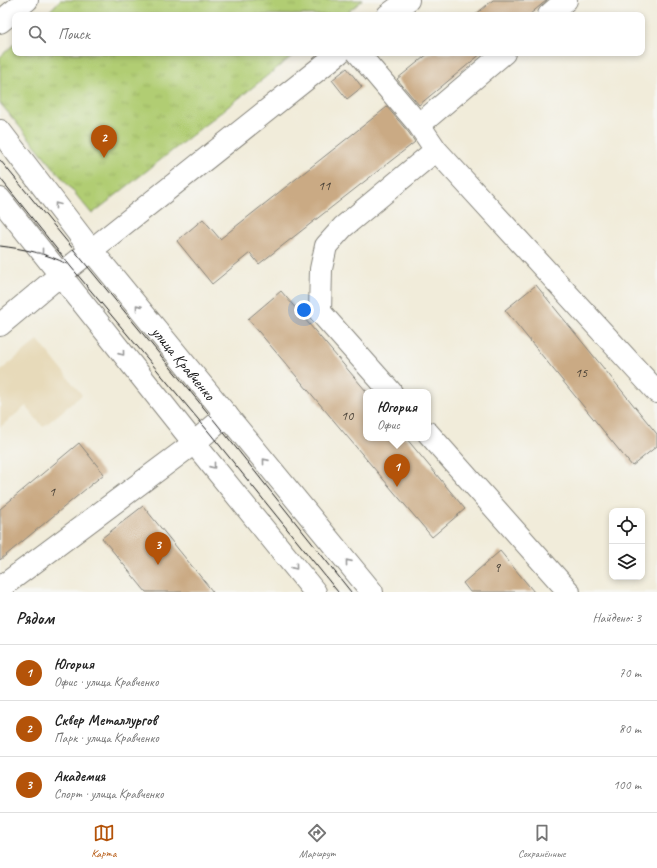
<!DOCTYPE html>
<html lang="ru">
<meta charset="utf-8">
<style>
:root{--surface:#fff;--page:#f6f6f6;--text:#222;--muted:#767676;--line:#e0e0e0;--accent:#b45309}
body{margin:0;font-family:Caveat,sans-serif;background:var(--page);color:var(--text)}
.controls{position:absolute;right:12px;bottom:12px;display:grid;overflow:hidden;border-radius:8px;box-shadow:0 2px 6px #0003}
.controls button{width:36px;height:36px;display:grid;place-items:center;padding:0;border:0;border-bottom:1px solid var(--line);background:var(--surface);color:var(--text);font:20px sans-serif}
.you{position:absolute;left:304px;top:310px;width:14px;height:14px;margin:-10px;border:3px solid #fff;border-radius:50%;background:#1a73e8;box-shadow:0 0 0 6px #1a73e833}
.badge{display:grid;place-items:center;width:26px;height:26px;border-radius:50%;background:var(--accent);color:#fff;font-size:13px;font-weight:700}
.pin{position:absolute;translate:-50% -33px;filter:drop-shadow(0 1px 2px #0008)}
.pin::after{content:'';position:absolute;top:21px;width:14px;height:12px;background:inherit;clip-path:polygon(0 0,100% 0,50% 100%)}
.popup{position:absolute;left:363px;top:389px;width:68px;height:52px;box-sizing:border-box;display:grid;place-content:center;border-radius:8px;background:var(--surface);filter:drop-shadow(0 1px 3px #0005);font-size:13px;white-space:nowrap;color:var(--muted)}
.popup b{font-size:15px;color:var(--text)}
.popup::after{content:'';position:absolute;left:50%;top:100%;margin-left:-8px;border:8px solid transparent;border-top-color:var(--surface)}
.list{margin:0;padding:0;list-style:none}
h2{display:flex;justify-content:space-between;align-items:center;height:52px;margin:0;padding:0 16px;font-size:17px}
h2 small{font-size:13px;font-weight:400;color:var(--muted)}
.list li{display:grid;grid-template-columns:26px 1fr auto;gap:12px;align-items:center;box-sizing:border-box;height:56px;padding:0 16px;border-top:1px solid var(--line)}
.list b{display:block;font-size:15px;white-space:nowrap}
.list p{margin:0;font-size:13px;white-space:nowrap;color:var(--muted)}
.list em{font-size:13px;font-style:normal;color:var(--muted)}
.icon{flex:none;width:22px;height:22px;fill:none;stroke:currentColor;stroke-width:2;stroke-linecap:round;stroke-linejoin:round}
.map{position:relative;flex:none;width:657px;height:592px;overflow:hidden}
.search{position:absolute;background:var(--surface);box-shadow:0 2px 6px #0003;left:12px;right:12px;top:12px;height:44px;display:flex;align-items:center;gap:10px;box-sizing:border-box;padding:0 14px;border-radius:8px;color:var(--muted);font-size:15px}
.sheet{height:220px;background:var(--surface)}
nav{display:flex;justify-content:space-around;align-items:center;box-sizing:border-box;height:56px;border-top:1px solid var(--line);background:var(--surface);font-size:11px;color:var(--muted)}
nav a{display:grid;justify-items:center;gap:2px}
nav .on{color:var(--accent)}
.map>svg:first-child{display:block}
.built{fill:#e7daba}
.grass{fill:url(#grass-tufts);stroke:#667448}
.building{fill:#caaa84}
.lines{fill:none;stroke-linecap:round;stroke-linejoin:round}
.minor-casing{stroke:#86847b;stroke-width:24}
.major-casing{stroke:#86847b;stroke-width:24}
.minor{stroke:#fff;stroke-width:22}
.major{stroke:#fff;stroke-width:22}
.tram{stroke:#1c1c1c;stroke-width:1}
.oneway{stroke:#999}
.labels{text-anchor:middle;stroke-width:3.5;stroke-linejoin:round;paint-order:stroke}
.number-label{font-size:14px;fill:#484036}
.street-label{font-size:16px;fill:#1c1c1c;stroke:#f6f6f2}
</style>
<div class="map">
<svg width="657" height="592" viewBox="0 0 657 592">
<defs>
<pattern id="grass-tufts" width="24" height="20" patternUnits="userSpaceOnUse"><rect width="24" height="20" fill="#b1cd73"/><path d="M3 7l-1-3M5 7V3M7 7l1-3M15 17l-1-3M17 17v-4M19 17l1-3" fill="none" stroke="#98af63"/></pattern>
</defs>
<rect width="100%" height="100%" fill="#f6f6f2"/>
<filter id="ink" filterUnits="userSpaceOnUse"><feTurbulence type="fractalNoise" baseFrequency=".025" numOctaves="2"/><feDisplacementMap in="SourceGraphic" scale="8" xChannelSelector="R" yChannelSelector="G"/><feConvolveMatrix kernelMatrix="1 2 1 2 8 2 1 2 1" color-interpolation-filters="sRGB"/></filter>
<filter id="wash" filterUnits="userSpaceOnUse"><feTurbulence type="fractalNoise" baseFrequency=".012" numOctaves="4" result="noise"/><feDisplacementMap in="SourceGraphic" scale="16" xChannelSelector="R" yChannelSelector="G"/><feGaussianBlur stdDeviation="0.9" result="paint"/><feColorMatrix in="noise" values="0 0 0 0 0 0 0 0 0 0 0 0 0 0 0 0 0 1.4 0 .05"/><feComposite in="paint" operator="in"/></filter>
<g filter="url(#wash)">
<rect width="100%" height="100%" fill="#f1ecda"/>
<!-- built -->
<path class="built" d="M38,340L82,395L43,427L26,406L0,427V371Z"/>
<!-- grass -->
<path class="grass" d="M60,0H363L344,15H46Z
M15,43V53H296L92,214L0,103V57Z"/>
<g id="blocks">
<!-- building -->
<path class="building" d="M493,0H547L529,15H475Z
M429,53H482L419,105L397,79Z
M347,68L362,87L347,99L332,80Z
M387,107L409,133L415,142L259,264L250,253L212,284L177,241L203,219L220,239Z
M536,285L657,434V446L632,466L505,310Z
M281,291L366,391V438H406L465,509L432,537L248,319Z
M79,443L104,474L0,560V509Z
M143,506L213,592H146L102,538Z
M500,551L534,592H470L463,583Z"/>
</g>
</g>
<g filter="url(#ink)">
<use href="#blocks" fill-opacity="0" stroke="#86847b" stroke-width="1"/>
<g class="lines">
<!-- minor casing -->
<g class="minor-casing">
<path id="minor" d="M388,15L408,0
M549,15L566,0
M358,53L419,125L436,150L343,227L326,246L321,269L320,312L391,392
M419,125L504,53
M436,150L657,392
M0,325L60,275L339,53
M428,433L569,592
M0,588L194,443L227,415"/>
</g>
<!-- major casing -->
<g class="major-casing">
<g id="major">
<path d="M0,22L27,0"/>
<path id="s1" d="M0,131L92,251L372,592"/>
<path d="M0,199L194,443L315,592"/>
</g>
</g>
<!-- minor -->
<use href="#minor" class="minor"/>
<!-- major -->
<use href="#major" class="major"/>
<!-- tram -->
<path class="tram" d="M0,160L217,424L351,592
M0,178L71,267L208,431L338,592
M0,246C24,249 46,253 67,264"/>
</g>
<!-- one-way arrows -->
<defs><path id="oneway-chevron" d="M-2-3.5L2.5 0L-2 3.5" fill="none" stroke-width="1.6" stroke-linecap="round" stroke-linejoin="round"/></defs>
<g class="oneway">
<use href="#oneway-chevron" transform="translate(57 205) rotate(-128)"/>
<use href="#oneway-chevron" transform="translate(41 252) rotate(52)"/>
<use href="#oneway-chevron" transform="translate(138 307) rotate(-129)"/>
<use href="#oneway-chevron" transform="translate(122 353) rotate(51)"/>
<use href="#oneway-chevron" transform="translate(265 461) rotate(-129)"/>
<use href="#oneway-chevron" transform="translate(213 466) rotate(51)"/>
<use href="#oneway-chevron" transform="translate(348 562) rotate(-129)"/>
<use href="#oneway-chevron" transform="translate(295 567) rotate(51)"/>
</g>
</g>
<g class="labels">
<!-- number labels -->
<g class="number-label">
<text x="324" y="190">11</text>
<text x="581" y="377">15</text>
<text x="347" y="420">10</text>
<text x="52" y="496">1</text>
<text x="497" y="572">9</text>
</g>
<!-- street labels -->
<g class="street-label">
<text dy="6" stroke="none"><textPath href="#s1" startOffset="296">улица Кравченко</textPath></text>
</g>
</g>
</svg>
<div class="controls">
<button><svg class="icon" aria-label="locate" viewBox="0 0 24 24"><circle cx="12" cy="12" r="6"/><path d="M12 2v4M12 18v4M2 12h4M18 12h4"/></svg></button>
<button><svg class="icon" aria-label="layers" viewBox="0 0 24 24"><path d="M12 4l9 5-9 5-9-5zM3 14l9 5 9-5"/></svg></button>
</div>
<div class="you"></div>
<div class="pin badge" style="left:397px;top:487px">1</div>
<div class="popup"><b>Югория</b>Офис</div>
<div class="pin badge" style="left:104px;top:158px">2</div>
<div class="pin badge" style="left:158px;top:565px">3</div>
<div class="search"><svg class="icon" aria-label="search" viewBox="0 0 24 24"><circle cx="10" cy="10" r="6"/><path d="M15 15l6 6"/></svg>Поиск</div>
</div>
<section class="sheet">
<h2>Рядом<small>Найдено: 3</small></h2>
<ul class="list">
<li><span class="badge">1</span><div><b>Югория</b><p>Офис · улица Кравченко</p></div><em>70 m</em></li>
<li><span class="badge">2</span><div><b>Сквер Металлургов</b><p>Парк · улица Кравченко</p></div><em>80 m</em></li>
<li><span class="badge">3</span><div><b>Академия</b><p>Спорт · улица Кравченко</p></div><em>100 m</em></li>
</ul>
</section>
<nav>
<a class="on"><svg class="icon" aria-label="map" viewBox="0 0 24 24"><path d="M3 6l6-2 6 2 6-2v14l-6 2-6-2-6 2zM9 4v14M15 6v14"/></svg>Карта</a>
<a><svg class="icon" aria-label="directions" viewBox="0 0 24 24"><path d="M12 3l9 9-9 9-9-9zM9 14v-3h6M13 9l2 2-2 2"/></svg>Маршрут</a>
<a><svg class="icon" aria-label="saved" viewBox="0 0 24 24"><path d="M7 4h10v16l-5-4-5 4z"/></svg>Сохранённые</a>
</nav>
